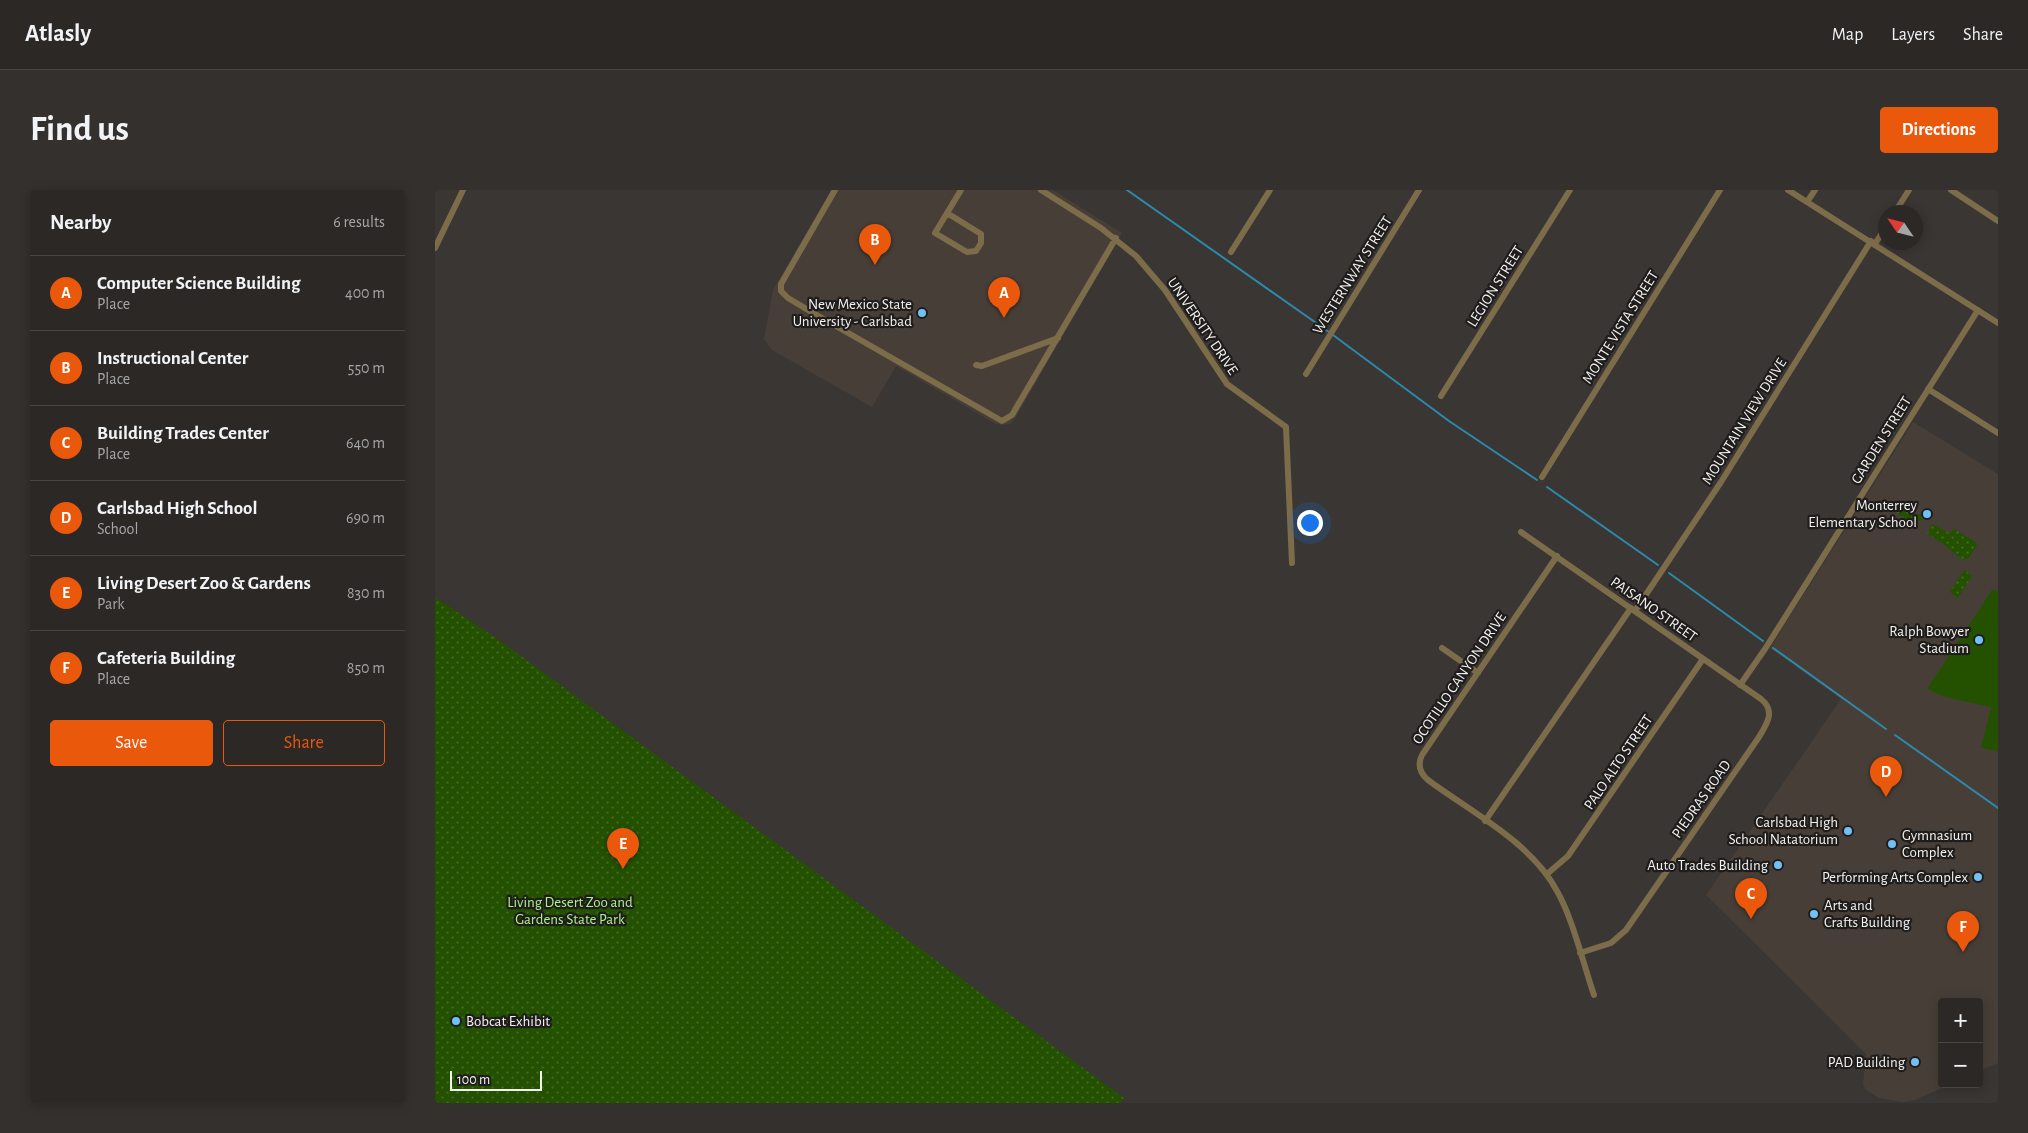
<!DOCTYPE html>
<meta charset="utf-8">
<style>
:root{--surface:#2b2826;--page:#33302e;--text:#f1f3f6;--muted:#a6a6a7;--line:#474443;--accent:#ea580c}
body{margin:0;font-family:"Alegreya Sans",sans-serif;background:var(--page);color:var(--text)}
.controls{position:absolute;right:15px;bottom:15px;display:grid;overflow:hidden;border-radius:5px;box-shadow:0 2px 12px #0003}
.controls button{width:45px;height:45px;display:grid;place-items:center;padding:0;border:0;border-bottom:1px solid var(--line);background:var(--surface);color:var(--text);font:25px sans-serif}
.compass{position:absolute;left:1443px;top:15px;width:45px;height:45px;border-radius:50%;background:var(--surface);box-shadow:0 2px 12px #0003;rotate:305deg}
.scale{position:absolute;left:15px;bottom:12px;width:92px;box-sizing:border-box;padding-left:5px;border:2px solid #f4f2f0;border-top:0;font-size:14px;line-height:18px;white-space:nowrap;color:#f4f2f0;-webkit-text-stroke:4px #1f1d1c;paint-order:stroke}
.you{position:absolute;left:874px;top:332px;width:18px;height:18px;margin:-12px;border:4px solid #fff;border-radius:50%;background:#1a73e8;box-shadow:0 0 0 8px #1a73e833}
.badge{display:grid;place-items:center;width:32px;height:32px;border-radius:50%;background:var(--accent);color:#fff;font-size:16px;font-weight:700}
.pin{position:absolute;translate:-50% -41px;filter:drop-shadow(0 1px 2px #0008)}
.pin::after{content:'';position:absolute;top:26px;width:18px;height:15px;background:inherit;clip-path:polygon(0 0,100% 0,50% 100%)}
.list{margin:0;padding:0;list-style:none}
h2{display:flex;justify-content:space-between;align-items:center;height:65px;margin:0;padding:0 20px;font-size:21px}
h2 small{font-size:16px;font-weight:400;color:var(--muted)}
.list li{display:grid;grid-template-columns:32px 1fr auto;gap:15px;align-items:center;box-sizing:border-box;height:75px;padding:0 20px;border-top:1px solid var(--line)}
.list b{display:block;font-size:19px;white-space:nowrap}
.list p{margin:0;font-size:16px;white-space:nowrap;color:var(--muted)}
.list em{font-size:16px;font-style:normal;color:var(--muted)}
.actions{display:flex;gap:10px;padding:15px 20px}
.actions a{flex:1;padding:11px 0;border:1px solid var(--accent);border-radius:5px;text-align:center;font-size:18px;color:var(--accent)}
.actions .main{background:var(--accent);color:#fff}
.map{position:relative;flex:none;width:1563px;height:913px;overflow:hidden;border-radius:5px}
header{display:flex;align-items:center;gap:30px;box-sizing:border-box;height:70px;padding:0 25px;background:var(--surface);border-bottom:1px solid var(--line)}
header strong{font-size:24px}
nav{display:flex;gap:28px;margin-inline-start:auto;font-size:18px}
.intro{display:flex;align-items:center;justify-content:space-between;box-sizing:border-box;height:120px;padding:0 30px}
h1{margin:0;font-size:35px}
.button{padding:12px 22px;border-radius:5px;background:var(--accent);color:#fff;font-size:18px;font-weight:700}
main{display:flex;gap:30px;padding:0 30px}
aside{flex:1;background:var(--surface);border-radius:5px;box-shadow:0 2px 12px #0003}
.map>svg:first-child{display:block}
.built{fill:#473f37}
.green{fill:url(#green-dots)}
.pitch{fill:#235100}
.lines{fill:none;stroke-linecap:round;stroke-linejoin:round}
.stream{stroke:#2c8aaa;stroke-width:2}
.minor{stroke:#7c6c49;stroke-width:6}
.poi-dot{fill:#72c1f5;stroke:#1f1d1c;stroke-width:2}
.labels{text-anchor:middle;stroke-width:4.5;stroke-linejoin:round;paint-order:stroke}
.street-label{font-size:15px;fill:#f4f2f0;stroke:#1f1d1c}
.poi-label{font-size:15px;fill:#f4f2f0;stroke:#1f1d1c;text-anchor:end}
.park-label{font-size:15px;fill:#acf189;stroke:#1f1d1c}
</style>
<header>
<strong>Atlasly</strong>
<nav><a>Map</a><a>Layers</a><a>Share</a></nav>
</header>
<div class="intro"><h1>Find us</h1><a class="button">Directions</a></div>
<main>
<aside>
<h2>Nearby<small>6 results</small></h2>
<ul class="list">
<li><span class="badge">A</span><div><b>Computer Science Building</b><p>Place</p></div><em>400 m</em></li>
<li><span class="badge">B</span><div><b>Instructional Center</b><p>Place</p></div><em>550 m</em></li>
<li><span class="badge">C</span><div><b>Building Trades Center</b><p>Place</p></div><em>640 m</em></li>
<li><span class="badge">D</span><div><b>Carlsbad High School</b><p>School</p></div><em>690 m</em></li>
<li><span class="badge">E</span><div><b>Living Desert Zoo &amp; Gardens</b><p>Park</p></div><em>830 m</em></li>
<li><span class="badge">F</span><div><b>Cafeteria Building</b><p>Place</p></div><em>850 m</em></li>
</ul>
<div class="actions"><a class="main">Save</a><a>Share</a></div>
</aside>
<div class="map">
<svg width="1563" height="913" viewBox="0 0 1563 913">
<defs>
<pattern id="green-dots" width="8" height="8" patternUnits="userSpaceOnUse" patternTransform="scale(1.25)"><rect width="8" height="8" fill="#235100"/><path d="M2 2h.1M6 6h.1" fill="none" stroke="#446a26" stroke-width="1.8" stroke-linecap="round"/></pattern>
</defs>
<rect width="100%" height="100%" fill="#393633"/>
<!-- built -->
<path class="built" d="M396,0H618L687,43L581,227L575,234L567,235L561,234L461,176L437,217L337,160L329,149L338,100Z
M1478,232L1563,284V873L1544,881V812H1507V894H1516L1480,910L1467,912L1444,908L1431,900L1428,894L1431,864L1271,705L1406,509L1335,458Z"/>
<!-- green -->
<path class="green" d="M1461,311L1479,323L1487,325L1488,330L1482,331L1479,329L1476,333L1456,319Z
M1497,334L1512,342L1515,343L1519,339L1541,352L1542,356L1534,368L1528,370C1514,360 1508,352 1492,344Z
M1529,380L1537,386L1523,408L1515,402Z
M0,407L64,450L689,908L685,913H0Z"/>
<!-- pitch -->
<path class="pitch" d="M1557,400L1563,401V561L1546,558L1556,517L1510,507L1492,499Z"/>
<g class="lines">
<!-- stream -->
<path class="stream" d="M692,0L894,142
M898,145L1014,231L1102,290
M1112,297L1223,375
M1234,383L1328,451
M1338,458L1451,539
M1460,545L1563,618"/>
<!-- minor -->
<path class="minor" d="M400,0L346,94V101L353,108L373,120L567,231L577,225L681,48
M606,0L666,38L701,66L730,100L792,194L851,237L857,373
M1353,0L1563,133
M1516,0L1563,31
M1372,12L1380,0
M1460,22L1474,0
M512,23L546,44V53L541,61L532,62L500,43L526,0
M1440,54L1450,38
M0,58L28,0
M796,62L835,0
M541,175L547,176L623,148
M871,184L984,0
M1493,199L1563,243
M1006,206L1135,0
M1107,287L1285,0
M1086,342L1326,509C1341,521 1332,534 1324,547L1191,740L1176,753L1145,763
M1122,366L987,565C982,575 985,583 993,590C1036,622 1096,652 1122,701C1138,729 1148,773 1159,805
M1200,421L1286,292L1436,51
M1007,458L1043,483
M1305,495L1330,459L1543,120
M1050,631L1196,418
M1112,684L1133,666L1268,469"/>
</g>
<!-- markers -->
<g class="poi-dot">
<circle cx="487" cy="123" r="5"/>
<circle cx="1492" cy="324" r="5"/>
<circle cx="1544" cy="450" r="5"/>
<circle cx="1413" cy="641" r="5"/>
<circle cx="1457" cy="654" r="5"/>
<circle cx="1343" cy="675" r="5"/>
<circle cx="1543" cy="687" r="5"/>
<circle cx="1379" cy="724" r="5"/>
<circle cx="21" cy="831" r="5"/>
<circle cx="1480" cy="872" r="5"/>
</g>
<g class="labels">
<!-- street labels -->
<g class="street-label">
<text transform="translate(917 85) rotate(-58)" y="5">WESTERNWAY STREET</text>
<text transform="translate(1060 96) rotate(-58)" y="5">LEGION STREET</text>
<text transform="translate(768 136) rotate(56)" y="5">UNIVERSITY DRIVE</text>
<text transform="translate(1185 137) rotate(-58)" y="5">MONTE VISTA STREET</text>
<text transform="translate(1309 231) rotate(-58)" y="5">MOUNTAIN VIEW DRIVE</text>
<text transform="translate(1446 250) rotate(-58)" y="5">GARDEN STREET</text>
<text transform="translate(1219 419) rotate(35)" y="5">PAISANO STREET</text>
<text transform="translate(1024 488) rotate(-56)" y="5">OCOTILLO CANYON DRIVE</text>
<text transform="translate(1183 572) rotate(-56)" y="5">PALO ALTO STREET</text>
<text transform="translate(1266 609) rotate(-55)" y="5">PIEDRAS ROAD</text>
</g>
<!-- poi labels -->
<g class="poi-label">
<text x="477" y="119">New Mexico State<tspan x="477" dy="17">University - Carlsbad</tspan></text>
<text x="1482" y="320">Monterrey<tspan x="1482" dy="17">Elementary School</tspan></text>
<text x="1534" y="446">Ralph Bowyer<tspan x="1534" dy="17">Stadium</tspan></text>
<text x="1403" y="637">Carlsbad High<tspan x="1403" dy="17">School Natatorium</tspan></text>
<text x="1467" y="650" text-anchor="start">Gymnasium<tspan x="1467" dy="17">Complex</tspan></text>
<text x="1333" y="680">Auto Trades Building</text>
<text x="1533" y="692">Performing Arts Complex</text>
<text x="1389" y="720" text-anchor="start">Arts and<tspan x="1389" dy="17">Crafts Building</tspan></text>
<text x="31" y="836" text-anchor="start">Bobcat Exhibit</text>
<text x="1470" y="877">PAD Building</text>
</g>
<!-- park labels -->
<g class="park-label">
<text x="135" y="717">Living Desert Zoo and<tspan x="135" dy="17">Gardens State Park</tspan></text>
</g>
</g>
</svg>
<div class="controls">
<button>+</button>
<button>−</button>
</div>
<svg class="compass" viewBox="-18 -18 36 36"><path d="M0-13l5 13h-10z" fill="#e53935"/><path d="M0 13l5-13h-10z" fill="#a6a6a7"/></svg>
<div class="scale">100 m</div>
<div class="you"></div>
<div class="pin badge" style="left:569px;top:128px">A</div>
<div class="pin badge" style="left:440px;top:75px">B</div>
<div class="pin badge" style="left:1316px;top:729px">C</div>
<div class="pin badge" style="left:1451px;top:607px">D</div>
<div class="pin badge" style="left:188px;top:679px">E</div>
<div class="pin badge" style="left:1528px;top:762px">F</div>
</div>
</main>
